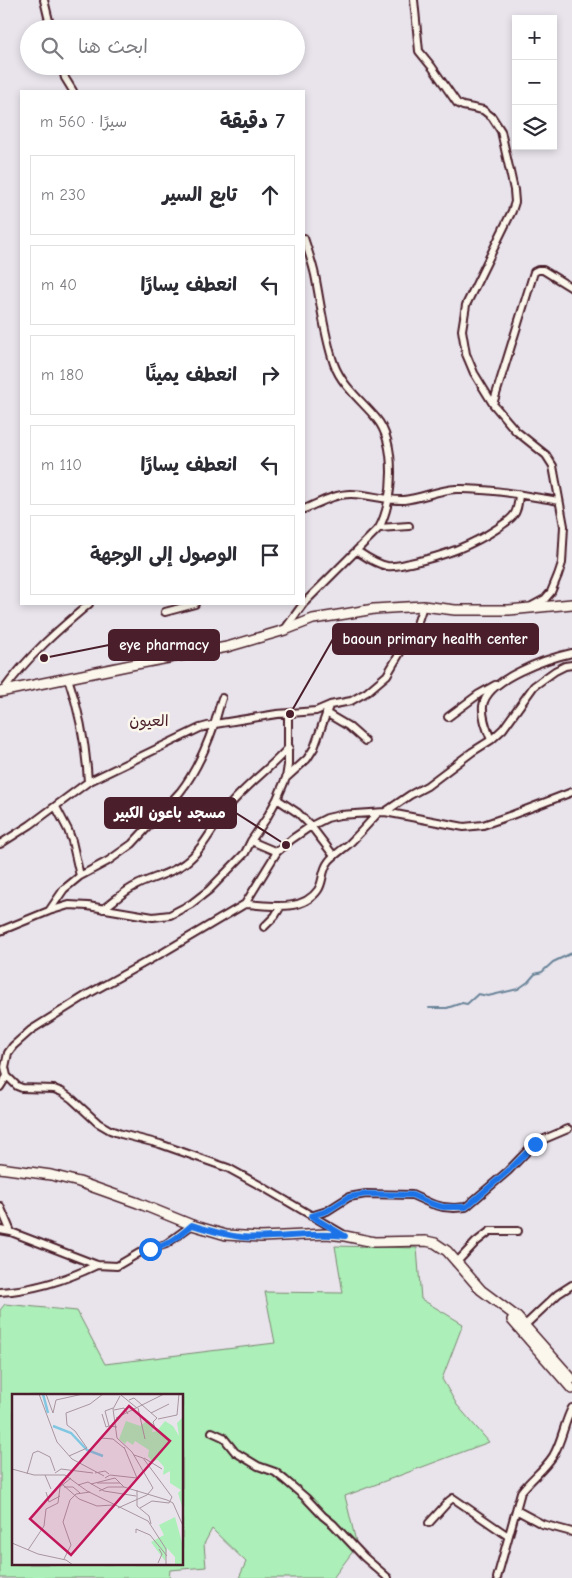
<!DOCTYPE html>
<html lang="ar">
<meta charset="utf-8">
<style>
:root{--surface:#fff;--page:#f2f2f3;--text:#2b2b33;--muted:#7c7c81;--line:#e1e1e2}
body{margin:0;font-family:"Comic Neue","Playpen Sans Arabic",sans-serif;background:var(--page);color:var(--text);direction:rtl}
.controls{position:absolute;right:15px;top:15px;display:grid;overflow:hidden;border-radius:0px;box-shadow:0 2px 8px #0003}
.controls button{width:45px;height:45px;display:grid;place-items:center;padding:0;border:0;border-bottom:1px solid var(--line);background:var(--surface);color:var(--text);font:25px sans-serif}
.stop{position:absolute;width:15px;height:15px;margin:-11px;border:4px solid #1a73e8;border-radius:50%;background:#fff}
.stop.end{background:#1a73e8;border-color:#fff;box-shadow:0 1px 5px #0008}
.list{margin:0;padding:0;list-style:none}
h2{display:flex;justify-content:space-between;align-items:center;height:65px;margin:0;padding:0 20px;font-size:21px}
h2 small{font-size:16px;font-weight:400;color:var(--muted)}
.list li{display:grid;grid-template-columns:32px 1fr auto;gap:15px;align-items:center;box-sizing:border-box;height:80px;margin:0 10px 10px;padding:0 10px;border:1px solid var(--line);border-radius:0px}
.list b{display:block;font-size:19px;white-space:nowrap}
.list em{font-size:16px;font-style:normal;color:var(--muted)}
.icon{flex:none;width:28px;height:28px;fill:none;stroke:currentColor;stroke-width:2;stroke-linecap:round;stroke-linejoin:round}
.map{position:relative;flex:none;width:572px;height:1578px;overflow:hidden;direction:ltr}
.search{position:absolute;background:var(--surface);box-shadow:0 2px 8px #0003;left:20px;top:20px;width:285px;height:55px;display:flex;align-items:center;gap:12px;box-sizing:border-box;padding:0 18px;border-radius:28px;color:var(--muted);font-size:19px}
.panel{position:absolute;background:var(--surface);box-shadow:0 2px 8px #0003;left:20px;top:90px;width:285px;height:515px;border-radius:0px;direction:rtl}
.map>svg:first-child{display:block}
.green{fill:#acefb8;stroke:#7b8772;fill-rule:evenodd}
.lines{fill:none;stroke-linecap:round;stroke-linejoin:round}
.stream{stroke:#6b8499;stroke-width:2}
.street-casing{stroke:#4a1f2b;stroke-width:10}
.secondary-casing{stroke:#4a1f2b;stroke-width:12}
.street{stroke:#fbf7ec;stroke-width:6}
.secondary{stroke:#fbf7ec;stroke-width:9}
.route{stroke:#1a73e8;stroke-width:6}
.labels{text-anchor:middle;stroke-width:5;stroke-linejoin:round;paint-order:stroke}
.quarter-label{font-size:16px;fill:#4a1f2b;stroke:#fbf7ec}
.inset-river{fill:none;stroke:#81c7e2;stroke-width:2.5}
.inset-road{fill:none;stroke:#a9959f;stroke-width:1}
.view{fill:#c2185b;fill-opacity:0.15;stroke:#c2185b;stroke-width:2.5}
.inset-edge{fill:none;stroke:#4a1f2b;stroke-width:2.5}
.leader{fill:none;stroke:#4a1f2b;stroke-width:2}
.callout-dot{fill:#4a1f2b;stroke:#fbf7ec;stroke-width:2}
.callout{fill:#4a1f2b;stroke:#4a1f2b;stroke-width:2}
.callout-label{font-size:15px;text-anchor:middle;font-weight:bold;fill:#fff}
</style>
<div class="map">
<svg width="572" height="1578" viewBox="0 0 572 1578">
<rect width="100%" height="100%" fill="#e9e4ec"/>
<filter id="ink" filterUnits="userSpaceOnUse"><feTurbulence type="fractalNoise" baseFrequency=".02" numOctaves="2"/><feDisplacementMap in="SourceGraphic" scale="10" xChannelSelector="R" yChannelSelector="G"/><feConvolveMatrix kernelMatrix="1 2 1 2 8 2 1 2 1" color-interpolation-filters="sRGB"/></filter>
<g filter="url(#ink)">
<!-- green -->
<path class="green" d="M335,1246L417,1248L421,1299L463,1324L442,1379L457,1405L489,1442L345,1496L357,1546L333,1578H239L246,1562L212,1529L204,1544L206,1567L170,1570L169,1578H0V1310L5,1304L77,1311L105,1364L275,1343L265,1292L343,1293ZM14,1396H182V1564H14Z"/>
<g class="lines">
<!-- stream -->
<path class="stream" d="M429,1008H447L462,1003L467,1004L478,994L488,996L518,989L528,982L535,974L542,972L553,962L572,953"/>
<!-- street casing -->
<g class="street-casing">
<path id="street" d="M44,0L51,29
M414,0L419,51L432,67L457,103L463,106L483,110L492,117L501,131L514,190L515,202L512,211L466,305L462,330L466,354L474,373L493,404L516,431L546,455L553,466L564,526L562,563L558,575L551,592L545,599L532,606
M62,66L65,78L73,91
M304,238C308,250 312,262 315,275C321,305 324,335 334,364C342,386 362,401 376,418C397,443 394,501 379,528L304,603
M493,404L534,272L538,270H543L572,288
M304,509C319,503 334,494 351,494C369,494 386,501 404,500C422,498 438,490 456,489C488,488 528,496 559,501
M379,528L409,526
M357,551C366,557 376,564 387,566C395,567 402,565 410,563C441,557 471,546 498,528C503,524 509,521 513,516C518,511 518,502 519,495
M165,612L195,604
M285,629L303,604
M68,678C80,713 86,744 88,782
M3,691C27,657 58,630 89,604
M326,713L348,726L365,741
M448,717L479,694L495,685
M491,740C487,729 482,718 483,706C486,679 549,658 572,653
M286,778L288,765V714
M277,799L298,813L311,826L334,856
M56,807L68,830L72,841L80,876
M385,812L410,795L427,786L472,752L491,740L503,729L534,686L555,671L565,666L572,665
M251,841L277,852L245,904L164,952L90,993L31,1030L13,1046L8,1053L5,1067L7,1076L17,1086L22,1088L54,1089L62,1092L72,1099L98,1123L110,1130L121,1134L160,1144L228,1168L261,1186L343,1234
M0,844L30,825L88,782L200,728L215,724L277,714L316,711L330,705L351,701L367,692L387,675L417,624L423,606
M277,852L292,839L311,826L327,818L340,815L385,812L464,827L483,825L512,815L572,792
M245,904C268,905 302,913 318,890C324,881 321,871 329,861C334,855 342,850 349,844C359,834 369,823 378,813
M103,909C114,901 124,891 137,885C153,877 171,874 185,863C204,849 214,824 229,806C247,784 271,768 289,747
M49,911L64,889L80,876L108,861L132,844L180,792C195,773 206,748 214,725C217,716 219,707 222,698
M264,927L275,916L281,906
M0,931L49,911L69,905L88,906L153,917L170,915L191,904L209,890L245,853L251,841L266,819L277,799L286,778L307,759L314,748L329,706
M0,1087L7,1076
M0,1206L11,1232
M311,1216L327,1211L349,1197L366,1194L412,1195L432,1204L443,1207L454,1208L466,1207L508,1171L535,1143L568,1129
M0,1230L11,1232L97,1265L117,1266L139,1253L166,1244L192,1225
M456,1263L476,1242L490,1231H518
M0,1292C34,1290 66,1280 97,1265
M522,1328L558,1294L572,1285
M212,1432L223,1437L235,1452L258,1466L275,1472L285,1480L306,1498L323,1516L333,1524L364,1557L388,1578
M516,1510L542,1524L572,1532
M429,1523L449,1501L453,1498L508,1536
M497,1578L521,1492C531,1479 544,1470 553,1456C562,1441 564,1423 572,1408"/>
</g>
<!-- secondary casing -->
<g class="secondary-casing">
<path id="secondary" d="M0,692L131,665L227,647L285,630L313,619L345,614L374,609L423,606L455,610H509L572,604
M0,1168L51,1175L79,1182L138,1203L192,1225L226,1235L261,1237L327,1234L345,1236L374,1242L426,1241L435,1243L447,1251L481,1290L517,1317L572,1379
M512,1320L572,1389"/>
</g>
<!-- street -->
<use href="#street" class="street"/>
<!-- secondary -->
<use href="#secondary" class="secondary"/>
</g>
</g>
<g class="lines" filter="url(#ink)">
<!-- route -->
<path class="route" d="M150,1249C167,1247 180,1235 192,1225C208,1230 224,1235 241,1237C276,1240 311,1231 345,1236L311,1216L327,1211L349,1197L366,1194L412,1195L432,1204L443,1207H466L508,1171L535,1144"/>
</g>
<g class="labels">
<!-- quarter labels -->
<g class="quarter-label">
<text x="149" y="726">العيون</text>
</g>
</g>
<!-- overview -->
<g transform="translate(12 1394)">
<rect width="171" height="171" fill="#e9e4ec"/>
<path d="M171,23V116L166,99L169,96L158,89V77L151,81L152,73L146,66L140,67L136,62L137,56L123,47L121,51L115,47L113,50L107,45L114,27L128,32L136,26L142,31L140,38L145,37L153,27L161,32L167,42L165,29ZM163,123L171,152V171H163V163L155,154L153,167L139,148L152,141L147,131Z" fill="#acefb8"/>
<path class="inset-river" d="M31,0L36,19M41,32L59,39L75,56L91,62"/>
<path class="inset-road" d="M27,0L45,48L60,65L92,82M34,0L41,19L44,6L71,0M109,1L125,14M117,6L122,4L145,24L141,28L143,34M101,14L93,17L97,32L105,33M126,14L133,45M102,16L112,14L116,20M139,19L157,10M90,20L94,33L97,32M104,24L152,0M146,25L165,21L167,0M89,44L101,45L112,54M122,61L131,64L160,103L157,109L140,107L128,114M57,62L75,54L63,37L55,31L54,19L78,10L91,0M132,64L150,75M0,75L22,81H53L75,97L136,127L154,155V171M43,79L49,75L81,79M83,79L93,77L97,80M15,80L21,59L26,57L38,63L43,77M33,81L39,95M93,84L98,81L125,84L112,53M85,89H108M50,90L67,105L85,112L101,111M79,90L103,84L112,93L155,106L161,109L172,134M66,91L76,88L92,97L124,102M52,93H61L68,99M125,96V112L137,122L139,130M87,97L96,93H112M34,98L37,108L48,102M106,114L135,101L141,94L120,58L105,44L101,15L108,2M124,139V135L138,141L155,162M0,149L26,160L54,166L61,171M16,156L32,132L34,115L46,109L48,93L59,84M52,165L59,151L51,128L58,106L64,100L78,98M146,169L150,160L147,155"/>
<path class="view" d="M117,12L158,47L59,161L18,125Z"/>
<rect width="171" height="171" class="inset-edge"/>
</g>
<!-- callouts -->
<path class="leader" d="M290 714L333 639M44 658L109 645M286 845L236 813"/>
<g class="callout-dot">
<circle cx="290" cy="714" r="5"/>
<circle cx="44" cy="658" r="5"/>
<circle cx="286" cy="845" r="5"/>
</g>
<g class="callout">
<rect x="333" y="624" width="205" height="30" rx="5"/>
<rect x="109" y="630" width="110" height="30" rx="5"/>
<rect x="105" y="798" width="131" height="30" rx="5"/>
</g>
<g class="callout-label">
<text x="435" y="644">baoun primary health center</text>
<text x="164" y="650">eye pharmacy</text>
<text x="170" y="818">مسجد باعون الكبير</text>
</g>
</svg>
<div class="controls">
<button>+</button>
<button>−</button>
<button><svg class="icon" aria-label="layers" viewBox="0 0 24 24"><path d="M12 4l9 5-9 5-9-5zM3 14l9 5 9-5"/></svg></button>
</div>
<div class="stop" style="left:150px;top:1249px"></div>
<div class="stop end" style="left:535px;top:1144px"></div>
<div class="search"><svg class="icon" aria-label="search" viewBox="0 0 24 24"><circle cx="10" cy="10" r="6"/><path d="M15 15l6 6"/></svg>ابحث هنا</div>
<section class="panel">
<h2>7 دقيقة<small>سيرًا · 560 m</small></h2>
<ul class="list">
<li><svg class="icon" aria-label="ahead" viewBox="0 0 24 24"><path d="M12 20V5M6 11l6-6 6 6"/></svg><div><b>تابع السير</b></div><em>230 m</em></li>
<li><svg class="icon" aria-label="left" viewBox="0 0 24 24"><path d="M17 20v-9H6M10 6l-5 5 5 5"/></svg><div><b>انعطف يسارًا</b></div><em>40 m</em></li>
<li><svg class="icon" aria-label="right" viewBox="0 0 24 24"><path d="M7 20v-9h11M14 6l5 5-5 5"/></svg><div><b>انعطف يمينًا</b></div><em>180 m</em></li>
<li><svg class="icon" aria-label="left" viewBox="0 0 24 24"><path d="M17 20v-9H6M10 6l-5 5 5 5"/></svg><div><b>انعطف يسارًا</b></div><em>110 m</em></li>
<li><svg class="icon" aria-label="arrive" viewBox="0 0 24 24"><path d="M6 21V4h12l-3 4 3 4H6"/></svg><div><b>الوصول إلى الوجهة</b></div></li>
</ul>
</section>
</div>
